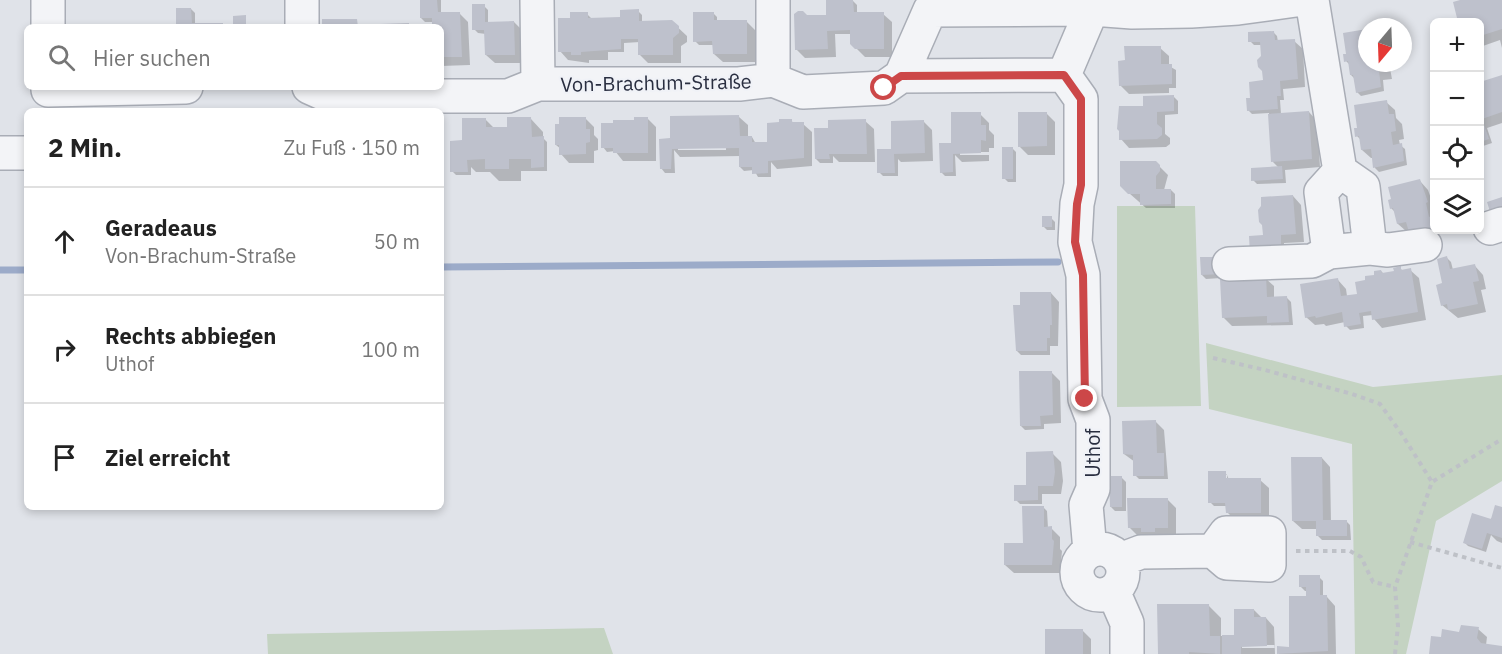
<!DOCTYPE html>
<html lang="de">
<meta charset="utf-8">
<style>
:root{--surface:#fff;--page:#f6f6f6;--text:#222;--muted:#767676;--line:#e0e0e0}
body{margin:0;font-family:"IBM Plex Sans",sans-serif;background:var(--page);color:var(--text)}
.controls{position:absolute;right:18px;top:18px;display:grid;overflow:hidden;border-radius:9px;box-shadow:0 3px 9px #0003}
.controls button{width:54px;height:54px;display:grid;place-items:center;padding:0;border:0;border-bottom:2px solid var(--line);background:var(--surface);color:var(--text);font:30px sans-serif}
.compass{position:absolute;left:1358px;top:18px;width:54px;height:54px;border-radius:50%;background:var(--surface);box-shadow:0 3px 9px #0003;rotate:199deg}
.stop{position:absolute;width:18px;height:18px;margin:-14px;border:4px solid #cc4748;border-radius:50%;background:#fff}
.stop.end{background:#cc4748;border-color:#fff;box-shadow:0 2px 6px #0008}
.list{margin:0;padding:0;list-style:none}
h2{display:flex;justify-content:space-between;align-items:center;height:78px;margin:0;padding:0 24px;font-size:26px}
h2 small{font-size:20px;font-weight:400;color:var(--muted)}
.list li{display:grid;grid-template-columns:39px 1fr auto;gap:18px;align-items:center;box-sizing:border-box;height:108px;padding:0 24px;border-top:2px solid var(--line)}
.list b{display:block;font-size:22px;white-space:nowrap}
.list p{margin:0;font-size:20px;white-space:nowrap;color:var(--muted)}
.list em{font-size:20px;font-style:normal;color:var(--muted)}
.icon{flex:none;width:33px;height:33px;fill:none;stroke:currentColor;stroke-width:2;stroke-linecap:round;stroke-linejoin:round}
.map{position:relative;flex:none;width:1502px;height:654px;overflow:hidden}
.search{position:absolute;background:var(--surface);box-shadow:0 3px 9px #0003;left:24px;top:24px;width:420px;height:66px;display:flex;align-items:center;gap:15px;box-sizing:border-box;padding:0 21px;border-radius:9px;color:var(--muted);font-size:22px}
.panel{position:absolute;background:var(--surface);box-shadow:0 3px 9px #0003;left:24px;top:108px;width:420px;height:402px;border-radius:9px}
.map>svg:first-child{display:block}
.green{fill:#c4d3c2}
.shadow{fill:#0003;fill-rule:evenodd}
.lines{fill:none;stroke-linecap:round;stroke-linejoin:round}
.stream{stroke:#9cabc9;stroke-width:7}
.building{fill:#bec1cc}
.minor-casing{stroke:#a9adb6;stroke-width:36}
.path{stroke:#bec1c7;stroke-width:4;stroke-dasharray:4.5 4.5;stroke-linecap:butt}
.minor{stroke:#f3f4f7;stroke-width:33}
.route{stroke:#cc4748;stroke-width:8}
.labels{text-anchor:middle;stroke-width:4.5;stroke-linejoin:round;paint-order:stroke}
.street-label{font-size:20px;fill:#292e40;stroke:#f0f2f7}
</style>
<div class="map">
<svg width="1502" height="654" viewBox="0 0 1502 654">
<rect width="100%" height="100%" fill="#e0e3e9"/>
<!-- green -->
<path class="green" d="M1117,206H1195L1201,406L1117,407Z
M1206,343L1373,387L1502,375V481L1436,521L1406,654H1355L1352,444L1209,409Z
M604,628L613,654H268L267,634Z"/>
<!-- shadow -->
<path class="shadow" d="M421,0H441V14H460L468,22L470,65L441,66V27H433V22H425L421,18Z
M1465,0H1502V48L1500,40L1480,47V22H1460L1454,3Z
M853,1L857,5V14H883L892,22V57H865L851,43V34H835L836,57L805,58L796,49L828,16Z
M484,6L488,10V23L514,22L523,31V63H495L486,55V34L478,33L474,29Z
M191,9L195,13V25L222,24L225,27H178Z
M638,11L642,15V22H672L687,36V42L681,46V63H648L640,55V42L624,43V52H608V60H589V63L568,60L560,51L572,19L587,14L592,19L622,18Z
M713,13L717,17V21H746L755,30V62H723L714,54V45H699L695,41Z
M1367,31V63H1389L1392,79L1383,80L1384,91L1361,96L1357,92L1355,79L1351,75L1350,65L1346,61Z
M1273,32L1277,36L1278,42L1294,41L1303,49L1305,87L1283,89L1284,100H1280L1281,114L1309,112L1317,121L1320,167L1285,170L1286,183L1257,184L1253,180L1279,168L1273,162L1269,113L1252,114L1248,110L1251,99L1264,83L1262,45H1254L1250,41Z
M1160,48L1169,56V66L1176,70V88H1169V93L1129,94L1120,85Z
M1502,77V123L1487,128L1492,143L1480,147V84Z
M1174,97L1178,101V114L1165,115V134L1170,138V144L1166,147L1129,148L1121,139Z
M1386,102L1395,110L1396,118L1402,124L1404,139L1399,140L1400,145L1405,149L1407,165L1379,172L1375,168L1373,158H1371L1362,150L1361,140L1357,136Z
M980,114L989,123V130L994,135V148H989V161L962,162L955,155L956,176H945L941,172L951,145ZM960,152H989V155H960Z
M1047,114L1055,122V155H1028L1019,146Z
M739,117L748,125V137H752L756,144H766L791,120L794,124H803L812,132V166L777,169L771,162V177H758L754,170L744,171L740,167L741,156L680,157L674,150L675,173H665L661,168L669,140ZM678,147H726V150H678Z
M585,118L594,127V135L598,139V150L594,151V163H569L561,154V149L556,145Z
M647,118L656,127V161H623L615,151L607,152L603,147L635,121Z
M485,119L495,129H509L531,119L543,132V138L547,142V171H521V181H499L490,172H476L471,167V175H456L452,171L461,142Z
M865,121L874,129L875,162H839L833,156V163H820L816,159L830,130Z
M924,122L932,130L933,161L901,162L898,159V176H883L879,172L890,150Z
M1012,148L1016,152V182H1008L1004,178Z
M1155,162L1168,175L1164,190H1171L1175,194V208H1146L1121,186Z
M1420,181L1428,190L1434,207V230H1443V232L1415,239L1398,224L1396,213L1391,208Z
M1293,196L1301,205L1304,242L1284,243L1285,257L1264,237Z
M1051,218L1055,222V230H1047L1043,226Z
M1447,258L1451,262L1453,270L1475,266L1483,275L1486,289L1481,290L1486,312L1458,318L1442,305Z
M1202,259L1265,278L1274,286V298H1287L1291,302L1293,325L1232,326L1223,317L1221,278L1206,279L1202,275Z
M1400,268L1403,271L1410,270L1419,278L1426,320L1382,328L1374,319L1373,315L1363,316L1364,328L1350,330L1346,326L1345,322L1326,326L1324,324L1315,325L1306,317L1338,280L1346,289L1347,296L1358,295L1381,271L1384,274L1395,272Z
M1051,293L1059,302L1058,346H1050V355H1021L1017,351L1021,307Z
M1052,373L1060,381L1061,423L1044,424V429L1025,430L1021,426Z
M1155,421L1164,430L1168,479H1139L1135,475V462L1124,454Z
M1052,453L1061,462L1063,481L1061,494H1042V504H1020L1016,500Z
M1322,458L1330,467L1331,522L1346,521L1350,525L1351,540H1322L1318,536L1317,529H1302L1293,521Z
M1225,473L1227,475H1224V480H1227V475L1229,480H1260L1269,488V521H1236L1227,512V506H1214L1210,502Z
M1122,478L1126,482V511H1115L1111,507Z
M1167,499L1176,508V536H1138L1129,527Z
M1043,507L1047,511L1048,528H1051L1060,537V549L1062,551L1060,573H1014L1005,565L1024,545Z
M1502,509V543L1497,541L1491,535L1486,552L1468,546L1464,542Z
M1319,577L1323,581V597H1327L1335,606L1336,654H1279V648H1289L1310,597L1308,591H1305L1301,587Z
M1208,605L1221,618V636H1233L1254,610L1262,618H1266L1274,627L1275,654H1159ZM1242,645H1275V648H1242Z
M1478,629L1487,637L1486,645L1502,648V654H1430L1442,639Z
M1082,630L1091,639V654H1046Z"/>
<g class="lines">
<!-- stream -->
<path class="stream" d="M441,267L1058,262
M0,270H27"/>
</g>
<!-- building -->
<path class="building" d="M420,0H437L438,12H460L462,57H441V27H432V18H420Z
M826,0H853L854,12H884V49H855L850,44V30L827,31L828,49L795,50L794,14L798,11H803L807,15H826Z
M1460,0H1502V29L1480,36V22H1458L1453,2Z
M472,4H485V22L514,21L515,55H485L484,30H472Z
M176,8H191L192,23H223V27H176Z
M639,9V21L672,20L679,26V33L673,38V55H638V39H621V49L581,52V55H571V52H558V18H570V12H588V18L620,17V10Z
M693,12H714V20H747V54H713L712,41L693,42Z
M246,15V25H278V27H233V16Z
M322,19H357L358,27H322Z
M409,23V27H380V24Z
M1367,29V63H1383L1384,70L1379,71L1381,87L1356,93L1353,75H1350L1348,61L1344,62L1343,54H1346L1343,33Z
M1274,31L1275,40L1295,39L1298,79L1280,81L1281,96H1277L1278,109L1247,111L1246,98H1250L1249,82L1263,80L1262,71L1258,67L1257,60L1261,56L1260,42H1248V32Z
M1124,46H1161V64H1172V84L1119,86L1118,61L1125,60Z
M1502,75V112L1482,119L1489,139L1480,142V82Z
M1174,95V111L1157,112V124L1162,128V135L1157,139L1119,140V131L1117,129L1119,106H1143V96Z
M1387,100L1389,114H1394L1396,131L1391,132L1393,145L1402,143L1404,161L1373,168L1371,149L1361,150L1359,136L1355,137L1354,128H1357L1354,105Z
M1309,111L1312,159L1271,162L1268,114Z
M951,112H981V125H986V141L981,140V153L953,154V172L940,173L939,143H951Z
M1018,112H1047V146L1018,147Z
M739,115L740,136H752V142H767V123L779,122V119H792V122H804V158L768,161V173L752,174V167H739V148L672,149L671,169H660L659,139L670,138V116Z
M507,117H531L532,137L544,136V167L531,168V159H509V169H485V159L467,160L468,172H450V141L462,140V118H486V127H507Z
M559,117H586V129H590V142L586,143V154L559,155V145H555V124H559Z
M634,117H648V153H613V148H601V123H613V120H634Z
M866,119L867,154H829L830,159H815L814,128H828V120Z
M924,120L925,153L894,154L895,173H877V149H891V121Z
M1002,147H1013V179H1002Z
M1120,161H1156L1160,165V171L1156,176V189H1171V204L1140,205V194H1128L1120,186Z
M1282,166L1283,179L1251,181V168Z
M1420,179L1428,202L1426,203L1429,217L1434,215V230L1410,236L1406,222L1397,224L1393,208L1390,209L1388,200L1391,199L1388,187Z
M1293,195L1296,234L1281,235V254L1250,255L1249,236L1263,235L1262,225L1259,222L1258,210L1261,206V197Z
M1502,197V212L1491,215L1487,202Z
M1042,216H1052V227H1042Z
M1447,256L1450,269L1475,264L1479,281L1473,282L1478,304L1448,310L1447,304L1441,306L1436,285L1442,283L1437,259Z
M1200,257H1221L1222,274L1201,275Z
M1401,266V270L1411,268L1418,312L1372,320L1371,311L1359,313L1361,324L1344,327L1342,312L1316,318L1315,316L1305,318L1300,284L1338,278L1341,296L1357,294L1355,282L1365,280V276L1374,275V271L1381,270L1382,273L1394,271L1393,268Z
M1266,276L1267,297L1287,296L1289,322L1267,323V316L1222,318L1220,279Z
M1020,292H1051L1052,325H1050V338H1047V351H1016L1013,305H1020Z
M1019,371H1052L1053,415L1040,416L1041,426H1020Z
M1156,420L1157,453H1164V476H1133V455L1123,454L1122,421Z
M1053,451L1055,472L1053,486H1038V500L1014,501V485H1026V452Z
M1291,457H1322L1323,520H1347V536H1316V521H1292Z
M1208,471H1226V478H1261V513H1226L1225,503H1208Z
M1109,476H1122V507H1110Z
M1127,498H1168V528H1155V532H1141V528H1128Z
M1495,505L1502,507V538L1487,533L1482,549L1463,543L1472,513L1491,519Z
M1022,506H1044V527L1052,526V539L1054,541L1052,565H1004V543H1023Z
M1299,575H1320V595H1327L1328,651L1277,654V646L1289,647V596H1306V587H1299Z
M1157,604H1209L1210,636H1220V654L1189,652V654H1158Z
M1234,609H1254V617H1266L1267,646L1241,647V654H1222V635H1234Z
M1461,625L1479,627L1477,638L1481,643L1502,646V654H1429L1431,636L1441,637L1442,629L1459,632Z
M1045,629H1083V654H1045Z"/>
<g class="lines">
<!-- minor casing -->
<g class="minor-casing">
<path id="minor" d="M302,0V27
M537,0L538,84
M1312,0L1340,171L1363,187L1370,248L1329,252L1321,192L1340,171
M48,27V0
M901,76L930,10L1092,9L1132,12L1191,11L1238,8L1296,0
M773,80V0
M309,87L329,96H508L538,84H739L773,80L803,92L884,88L901,76L1064,75
M48,90L186,87
M0,153H27
M1490,228L1502,224
M1370,248L1388,250L1425,245
M1229,264L1312,261L1329,252
M1077 572a23 23 0 1 1 46 0a23 23 0 1 1-46 0Z
M1090,551L1086,505L1093,489V420L1085,399L1083,275L1075,242L1077,204L1081,185V99L1064,75L1092,9
M1120,560L1141,552L1213,551L1227,563L1269,565V533H1226L1213,551
M1113,591L1127,623V654"/>
</g>
<!-- path -->
<path class="path" d="M1213,358L1265,370L1352,394L1380,404L1401,433L1432,482
M1410,542L1502,568
M1296,551H1350L1361,557L1373,582L1395,587
M1395,654L1398,626L1395,587L1432,482L1502,439"/>
<!-- minor -->
<use href="#minor" class="minor"/>
</g>
<g class="lines">
<!-- route -->
<path class="route" d="M884,88L901,76L1064,75L1081,99V185L1077,204L1075,242L1083,275L1085,399"/>
</g>
<g class="labels">
<!-- street labels -->
<g class="street-label">
<text transform="translate(656 83) rotate(-1)" y="7">Von-Brachum-Straße</text>
<text transform="translate(1093 453) rotate(-90)" y="7">Uthof</text>
</g>
</g>
</svg>
<div class="controls">
<button>+</button>
<button>−</button>
<button><svg class="icon" aria-label="locate" viewBox="0 0 24 24"><circle cx="12" cy="12" r="6"/><path d="M12 2v4M12 18v4M2 12h4M18 12h4"/></svg></button>
<button><svg class="icon" aria-label="layers" viewBox="0 0 24 24"><path d="M12 4l9 5-9 5-9-5zM3 14l9 5 9-5"/></svg></button>
</div>
<svg class="compass" viewBox="-18 -18 36 36"><path d="M0-13l5 13h-10z" fill="#e53935"/><path d="M0 13l5-13h-10z" fill="#767676"/></svg>
<div class="stop" style="left:884px;top:88px"></div>
<div class="stop end" style="left:1085px;top:399px"></div>
<div class="search"><svg class="icon" aria-label="search" viewBox="0 0 24 24"><circle cx="10" cy="10" r="6"/><path d="M15 15l6 6"/></svg>Hier suchen</div>
<section class="panel">
<h2>2 Min.<small>Zu Fuß · 150 m</small></h2>
<ul class="list">
<li><svg class="icon" aria-label="ahead" viewBox="0 0 24 24"><path d="M12 20V5M6 11l6-6 6 6"/></svg><div><b>Geradeaus</b><p>Von-Brachum-Straße</p></div><em>50 m</em></li>
<li><svg class="icon" aria-label="right" viewBox="0 0 24 24"><path d="M7 20v-9h11M14 6l5 5-5 5"/></svg><div><b>Rechts abbiegen</b><p>Uthof</p></div><em>100 m</em></li>
<li><svg class="icon" aria-label="arrive" viewBox="0 0 24 24"><path d="M6 21V4h12l-3 4 3 4H6"/></svg><div><b>Ziel erreicht</b></div></li>
</ul>
</section>
</div>
